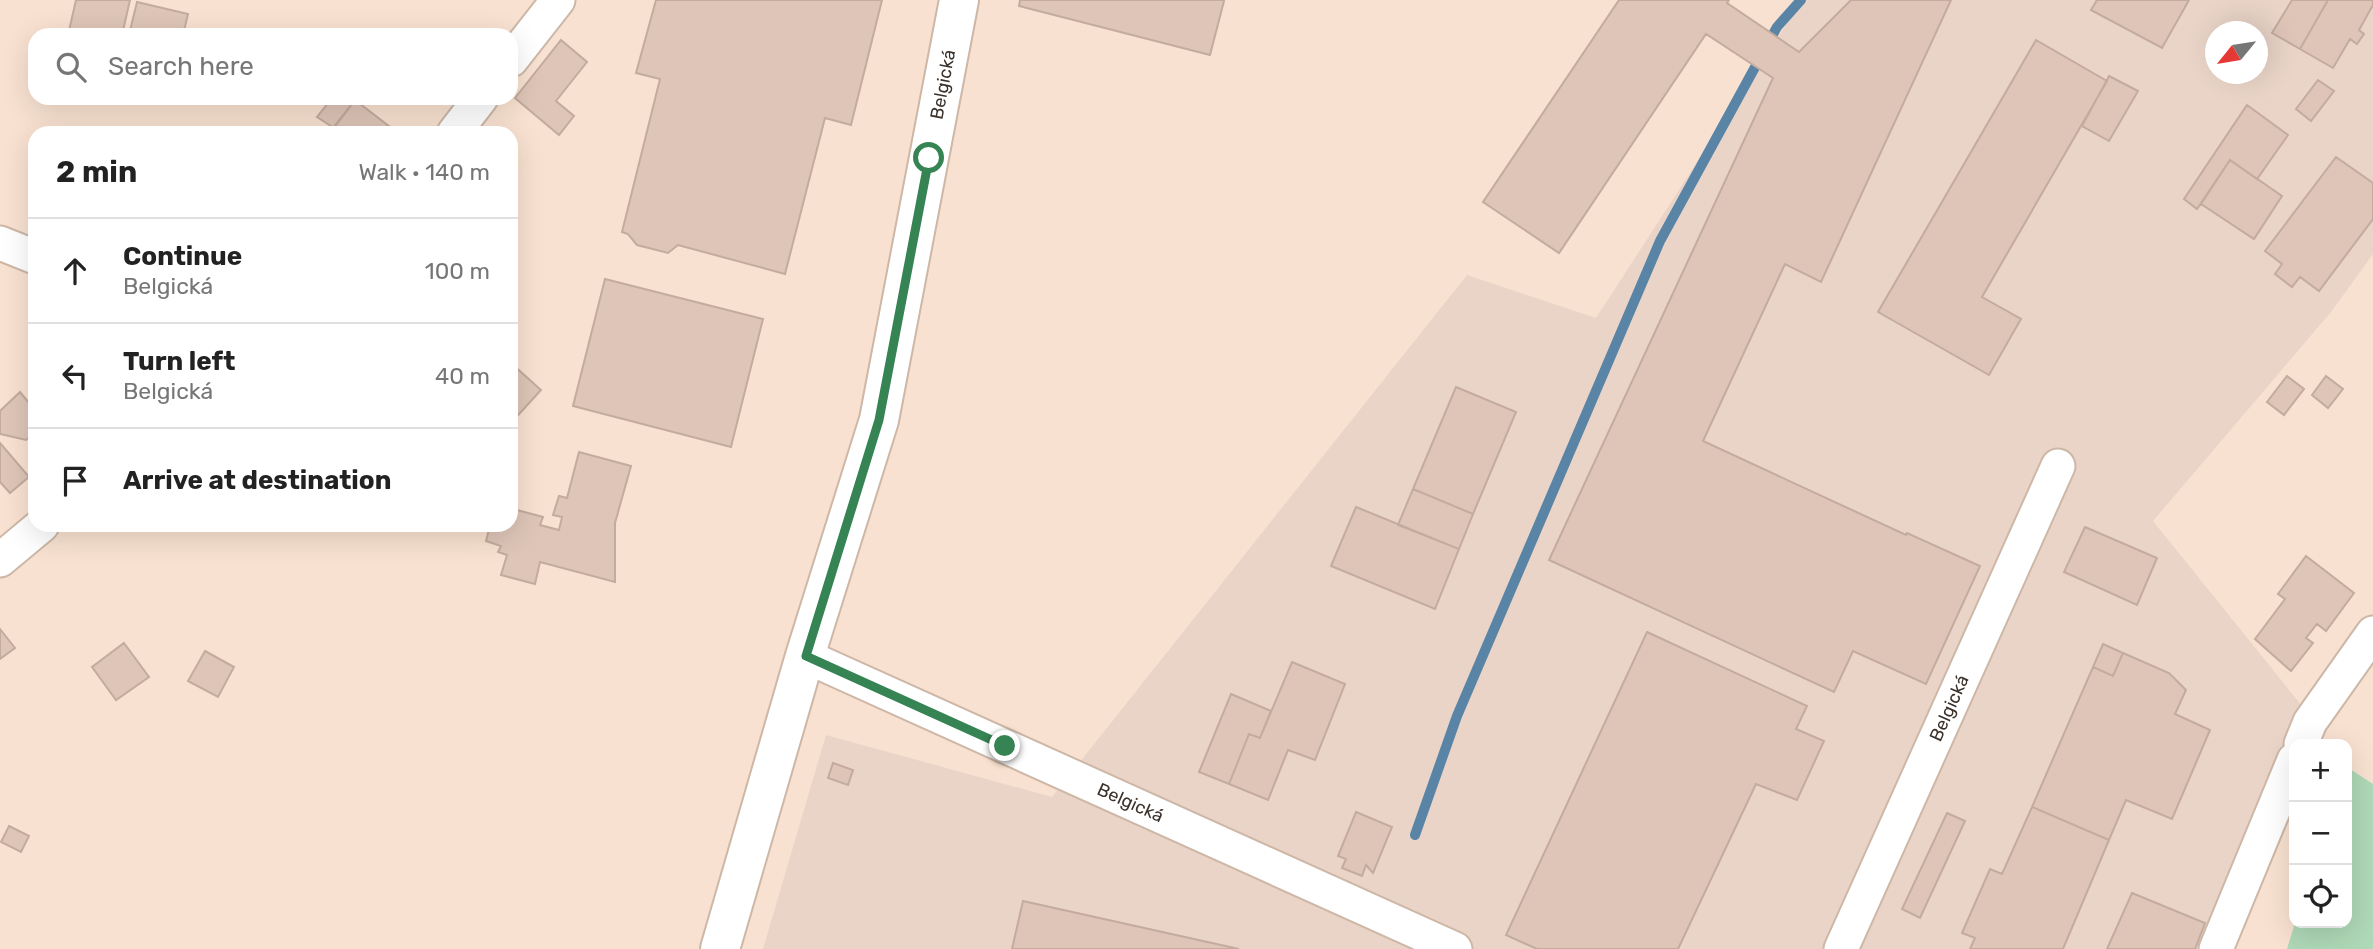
<!DOCTYPE html>
<meta charset="utf-8">
<style>
:root{--surface:#fff;--page:#f2f2f2;--text:#222;--muted:#767676;--line:#e0e0e0}
body{margin:0;font-family:Rubik,sans-serif;background:var(--page);color:var(--text)}
.controls{position:absolute;right:21px;bottom:21px;display:grid;overflow:hidden;border-radius:14px;box-shadow:0 7px 28px #0002}
.controls button{width:63px;height:63px;display:grid;place-items:center;padding:0;border:0;border-bottom:2px solid var(--line);background:var(--surface);color:var(--text);font:35px sans-serif}
.compass{position:absolute;left:2205px;top:21px;width:63px;height:63px;border-radius:50%;background:var(--surface);box-shadow:0 7px 28px #0002;rotate:240deg}
.stop{position:absolute;width:21px;height:21px;margin:-16px;border:5px solid #368353;border-radius:50%;background:#fff}
.stop.end{background:#368353;border-color:#fff;box-shadow:0 2px 7px #0008}
.list{margin:0;padding:0;list-style:none}
h2{display:flex;justify-content:space-between;align-items:center;height:91px;margin:0;padding:0 28px;font-size:30px}
h2 small{font-size:23px;font-weight:400;color:var(--muted)}
.list li{display:grid;grid-template-columns:46px 1fr auto;gap:21px;align-items:center;box-sizing:border-box;height:105px;padding:0 28px;border-top:2px solid var(--line)}
.list b{display:block;font-size:26px;white-space:nowrap}
.list p{margin:0;font-size:23px;white-space:nowrap;color:var(--muted)}
.list em{font-size:23px;font-style:normal;color:var(--muted)}
.icon{flex:none;width:38px;height:38px;fill:none;stroke:currentColor;stroke-width:2;stroke-linecap:round;stroke-linejoin:round}
.map{position:relative;flex:none;width:2373px;height:949px;overflow:hidden}
.search{position:absolute;background:var(--surface);box-shadow:0 7px 28px #0002;left:28px;top:28px;width:490px;height:77px;display:flex;align-items:center;gap:18px;box-sizing:border-box;padding:0 24px;border-radius:21px;color:var(--muted);font-size:26px}
.panel{position:absolute;background:var(--surface);box-shadow:0 7px 28px #0002;left:28px;top:126px;width:490px;height:406px;border-radius:21px}
.map>svg:first-child{display:block}
.industrial{fill:#ead4c8;fill-rule:evenodd}
.green{fill:#aed8b7}
.lines{fill:none;stroke-linecap:round;stroke-linejoin:round}
.stream{stroke:#5984a6;stroke-width:10}
.building{fill:#dec5b7;stroke:#c3ab9d;stroke-width:2}
.street-casing{stroke:#cdb7a7;stroke-width:37}
.secondary-casing{stroke:#cdb7a7;stroke-width:42}
.street{stroke:#fff;stroke-width:33}
.secondary{stroke:#fff;stroke-width:38}
.route{stroke:#368353;stroke-width:9}
.labels{text-anchor:middle;stroke-width:6;stroke-linejoin:round;paint-order:stroke}
.street-label{font-size:18px;fill:#3a312b;stroke:#fef0e6}
</style>
<div class="map">
<svg width="2373" height="949" viewBox="0 0 2373 949">
<rect width="100%" height="100%" fill="#f8e1d0"/>
<!-- industrial -->
<path class="industrial" d="M1802,0H2373V254L2331,312L2153,521L2302,706L2200,949H763L826,735L1052,797L1467,275L1596,318ZM2216,32H2258V74H2216Z"/>
<!-- green -->
<path class="green" d="M2347,767L2373,784V949H2287L2295,923H2347Z"/>
<g class="lines">
<!-- stream -->
<path class="stream" d="M1415,835L1457,716L1660,241L1777,27L1801,0"/>
</g>
<!-- building -->
<path class="building" d="M76,0H130L122,35H68Z
M656,0H882L851,125L825,118L785,274L678,245L668,253L637,245L628,234L622,232L660,79L636,73Z
M1020,0H1222L1224,1L1210,55L1019,6Z
M1619,0H1729L1727,3L1799,52L1851,0H1951L1821,282L1785,264L1703,441L1906,535L1907,533L1980,566L1926,684L1853,651L1834,692L1549,560L1773,78L1706,34L1559,253L1483,202Z
M2097,0H2189L2162,48L2091,10Z
M2292,0H2328L2300,49L2272,33Z
M2328,0H2373V5L2359,30L2364,34L2357,44L2350,39L2333,68L2300,49Z
M137,2L188,14L183,35H129Z
M561,40L587,62L556,101L574,116L559,135L515,98Z
M2036,40L2107,81L1982,297L2021,319L1989,375L1878,312Z
M2109,76L2138,91L2109,141L2082,126Z
M2318,80L2334,91L2311,121L2296,109Z
M332,98L355,100L334,128L317,117Z
M355,100L398,133H329Z
M2247,105L2288,135L2257,179L2230,160L2197,209L2184,199Z
M2336,157L2373,183V219L2319,291L2300,277L2292,287L2275,274L2282,264L2265,251Z
M2230,160L2282,196L2254,239L2201,204Z
M605,279L763,319L731,447L573,406Z
M511,363L541,390L511,423Z
M2287,376L2304,389L2284,415L2267,402Z
M2326,376L2343,389L2328,408L2312,395Z
M1456,387L1516,412L1473,514L1413,489Z
M20,392L35,410V432L26,440L0,434V411Z
M0,443L29,477L10,493L0,482Z
M579,452L631,466L615,523V582L540,562L535,584L501,575L507,555L498,552L501,546L486,541L490,525H511V517L515,518L517,510L543,517L540,525L559,530L562,517L553,515L559,496L567,498Z
M1413,489L1473,514L1459,549L1398,525Z
M1356,507L1459,549L1435,609L1331,566Z
M2085,527L2157,558L2137,605L2064,572Z
M2306,556L2354,593L2326,631L2317,624L2306,638L2313,643L2291,671L2255,639L2285,599L2278,594Z
M0,629L15,648L0,659Z
M1647,632L1807,706L1796,729L1824,741L1797,800L1756,784L1678,949H1537L1506,935Z
M124,643L149,677L116,700L92,667Z
M2103,644L2123,653L2113,676L2093,667Z
M205,651L234,667L218,697L188,681Z
M2123,653L2169,673L2186,690L2175,714L2210,730L2172,819L2126,800L2109,840L2032,807L2093,667L2113,676Z
M1292,662L1345,684L1315,760L1288,750L1268,800L1229,784L1249,734L1260,738Z
M1231,694L1271,711L1260,738L1249,734L1229,784L1199,772Z
M833,763L853,770L848,785L828,778Z
M2032,807L2109,840L2063,949H1970L1975,938L1962,933L1990,869L2002,874Z
M1356,812L1392,827L1373,873L1366,865L1362,876L1342,868L1346,859L1338,856Z
M1947,813L1965,821L1920,918L1902,909Z
M9,826L29,836L21,852L1,842Z
M2132,893L2205,923L2195,949H2107Z
M1023,901L1239,949H1012Z"/>
<g class="lines">
<!-- street casing -->
<g class="street-casing">
<g id="street">
<path d="M511,60L558,0"/>
<path d="M454,133L481,98"/>
<path d="M0,243L35,257"/>
<path d="M0,560L42,525"/>
<path id="s1" d="M805,656L1455,949"/>
<path d="M2301,744L2310,722L2373,633"/>
<path id="s2" d="M1841,949L2058,466"/>
<path d="M2216,949L2294,760"/>
</g>
</g>
<!-- secondary casing -->
<g class="secondary-casing">
<g id="secondary">
<path id="s3" d="M720,949L805,656L879,420L959,0"/>
</g>
</g>
<!-- street -->
<use href="#street" class="street"/>
<!-- secondary -->
<use href="#secondary" class="secondary"/>
</g>
<g class="lines">
<!-- route -->
<path class="route" d="M929,158L879,420L806,656L1005,746"/>
</g>
<g class="labels">
<!-- street labels -->
<g class="street-label">
<text dy="6" stroke="none"><textPath href="#s3" startOffset="894">Belgická</textPath></text>
<text dy="6" stroke="none"><textPath href="#s2" startOffset="264">Belgická</textPath></text>
<text dy="6" stroke="none"><textPath href="#s1" startOffset="357">Belgická</textPath></text>
</g>
</g>
</svg>
<div class="controls">
<button>+</button>
<button>−</button>
<button><svg class="icon" aria-label="locate" viewBox="0 0 24 24"><circle cx="12" cy="12" r="6"/><path d="M12 2v4M12 18v4M2 12h4M18 12h4"/></svg></button>
</div>
<svg class="compass" viewBox="-18 -18 36 36"><path d="M0-13l5 13h-10z" fill="#e53935"/><path d="M0 13l5-13h-10z" fill="#767676"/></svg>
<div class="stop" style="left:929px;top:158px"></div>
<div class="stop end" style="left:1005px;top:746px"></div>
<div class="search"><svg class="icon" aria-label="search" viewBox="0 0 24 24"><circle cx="10" cy="10" r="6"/><path d="M15 15l6 6"/></svg>Search here</div>
<section class="panel">
<h2>2 min<small>Walk · 140 m</small></h2>
<ul class="list">
<li><svg class="icon" aria-label="ahead" viewBox="0 0 24 24"><path d="M12 20V5M6 11l6-6 6 6"/></svg><div><b>Continue</b><p>Belgická</p></div><em>100 m</em></li>
<li><svg class="icon" aria-label="left" viewBox="0 0 24 24"><path d="M17 20v-9H6M10 6l-5 5 5 5"/></svg><div><b>Turn left</b><p>Belgická</p></div><em>40 m</em></li>
<li><svg class="icon" aria-label="arrive" viewBox="0 0 24 24"><path d="M6 21V4h12l-3 4 3 4H6"/></svg><div><b>Arrive at destination</b></div></li>
</ul>
</section>
</div>
